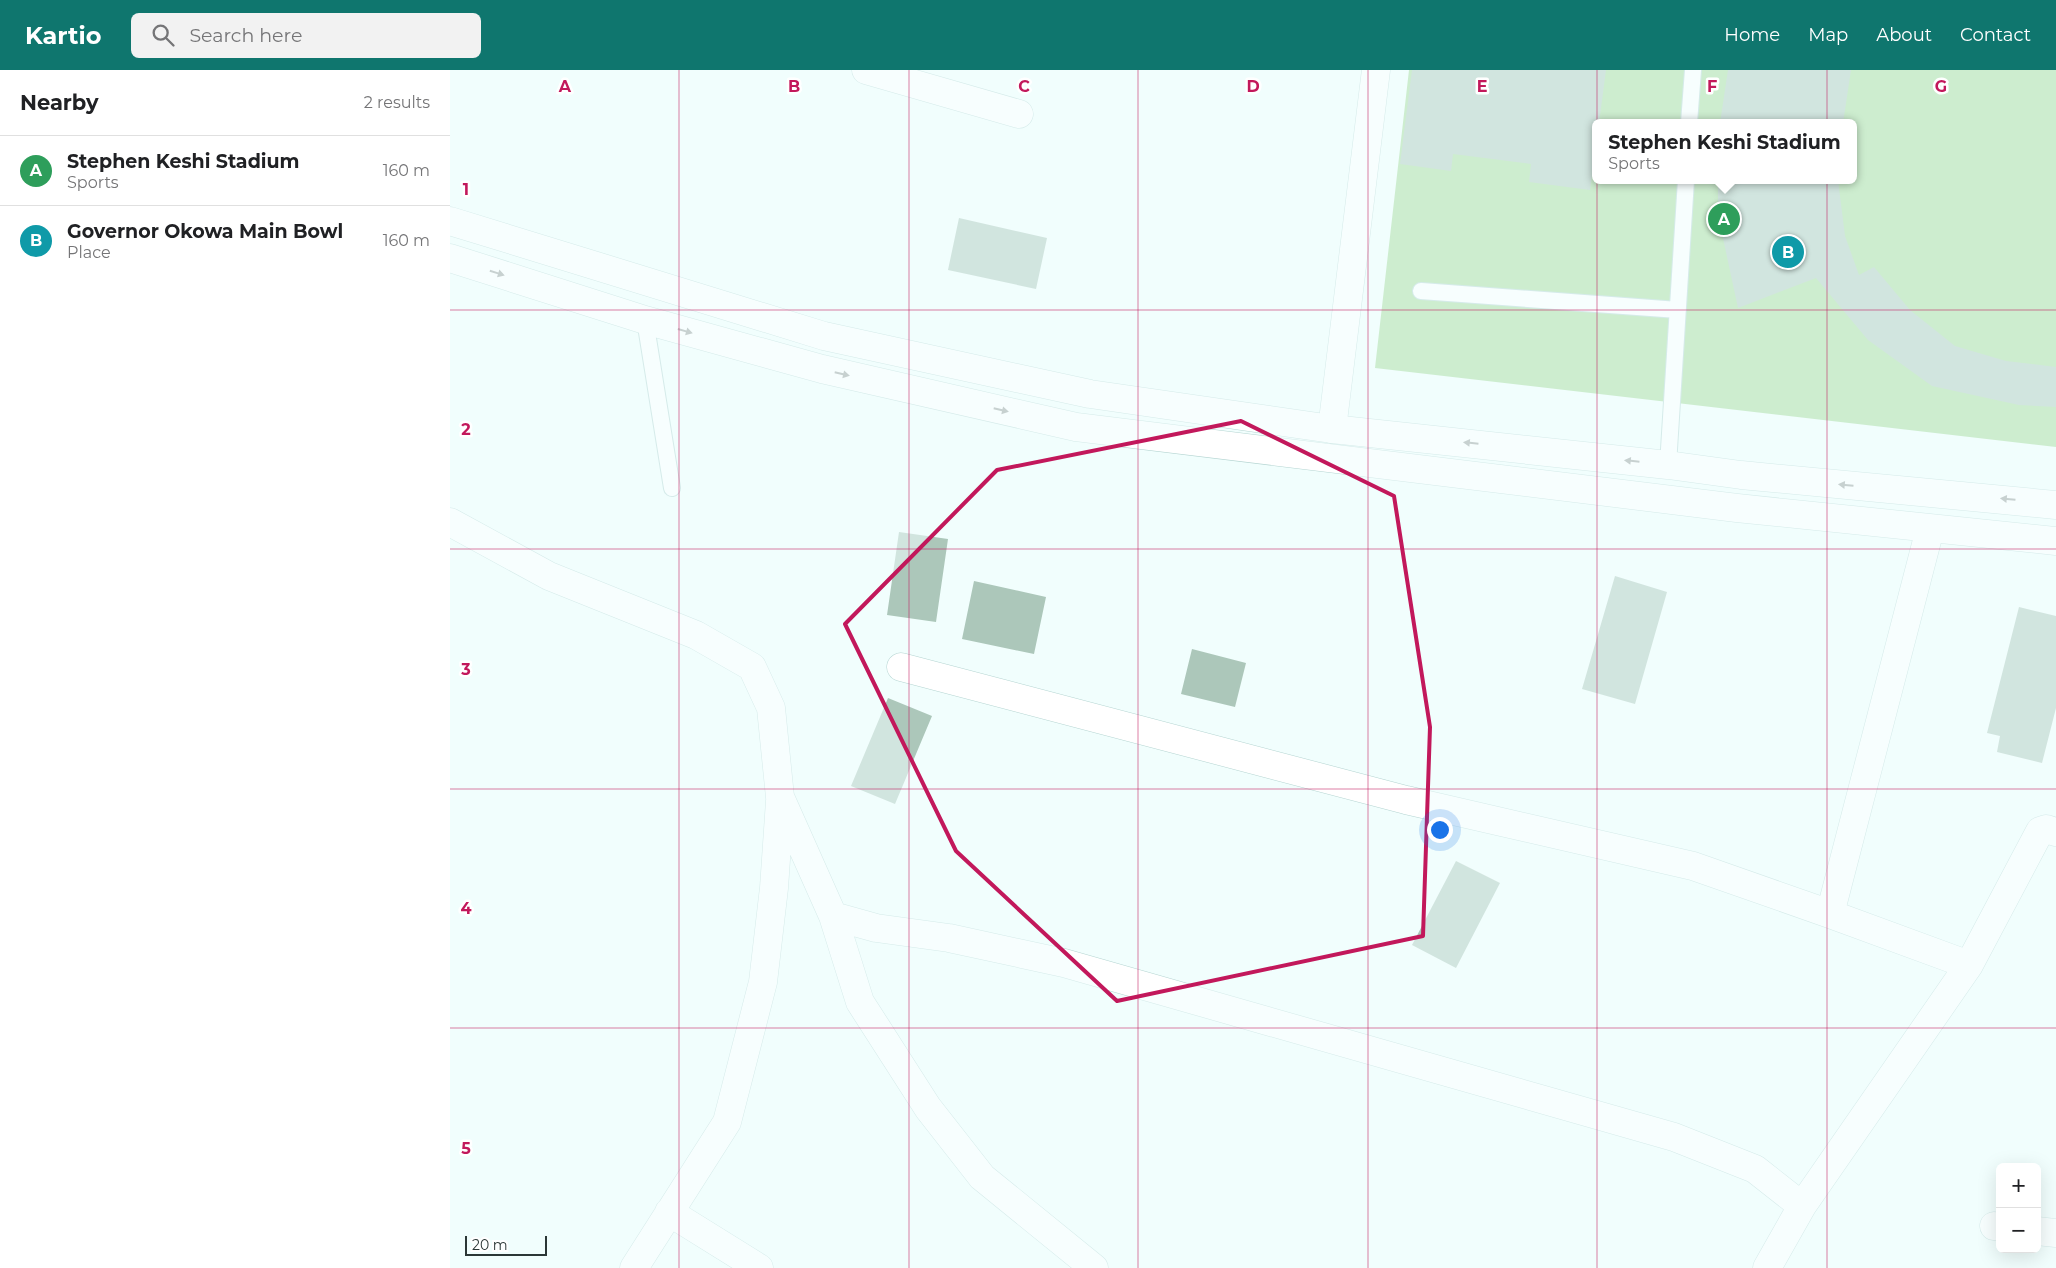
<!DOCTYPE html>
<meta charset="utf-8">
<style>
:root{--surface:#fff;--page:#f2f2f2;--text:#202124;--muted:#757577;--line:#e0e0e0;--accent:#0f766e}
body{margin:0;font-family:Montserrat,sans-serif;background:var(--page);color:var(--text)}
.controls{position:absolute;right:15px;bottom:15px;display:grid;overflow:hidden;border-radius:8px;box-shadow:0 5px 20px #0002}
.controls button{width:45px;height:45px;display:grid;place-items:center;padding:0;border:0;border-bottom:1px solid var(--line);background:var(--surface);color:var(--text);font:25px sans-serif}
.scale{position:absolute;left:15px;bottom:12px;width:82px;box-sizing:border-box;padding-left:5px;border:2px solid #2b3736;border-top:0;font-size:14px;line-height:18px;white-space:nowrap;color:#2b3736;-webkit-text-stroke:4px #fff;paint-order:stroke}
.you{position:absolute;left:989px;top:759px;width:18px;height:18px;margin:-12px;border:4px solid #fff;border-radius:50%;background:#1a73e8;box-shadow:0 0 0 8px #1a73e833}
.badge{display:grid;place-items:center;width:32px;height:32px;border-radius:50%;background:var(--accent);color:#fff;font-size:16px;font-weight:700}
.pin{position:absolute;translate:-50% -50%;border:2px solid #fff;box-shadow:0 1px 5px #0006}
.popup{position:absolute;left:1142px;top:49px;width:265px;height:65px;box-sizing:border-box;display:grid;place-content:center;border-radius:8px;background:var(--surface);filter:drop-shadow(0 1px 4px #0005);font-size:16px;white-space:nowrap;color:var(--muted)}
.popup b{font-size:19px;color:var(--text)}
.popup::after{content:'';position:absolute;left:50%;top:100%;margin-left:-10px;border:10px solid transparent;border-top-color:var(--surface)}
.list{margin:0;padding:0;list-style:none}
h2{display:flex;justify-content:space-between;align-items:center;height:65px;margin:0;padding:0 20px;font-size:21px}
h2 small{font-size:16px;font-weight:400;color:var(--muted)}
.list li{display:grid;grid-template-columns:32px 1fr auto;gap:15px;align-items:center;box-sizing:border-box;height:70px;padding:0 20px;border-top:1px solid var(--line)}
.list b{display:block;font-size:19px;white-space:nowrap}
.list p{margin:0;font-size:16px;white-space:nowrap;color:var(--muted)}
.list em{font-size:16px;font-style:normal;color:var(--muted)}
.icon{flex:none;width:28px;height:28px;fill:none;stroke:currentColor;stroke-width:2;stroke-linecap:round;stroke-linejoin:round}
.map{position:relative;flex:none;width:1606px;height:1198px;overflow:hidden}
header{display:flex;align-items:center;gap:30px;box-sizing:border-box;height:70px;padding:0 25px;background:var(--accent);color:#fff}
header strong{font-size:24px}
nav{display:flex;gap:28px;margin-inline-start:auto;font-size:18px}
.search{width:350px;height:45px;background:var(--page);display:flex;align-items:center;gap:12px;box-sizing:border-box;padding:0 18px;border-radius:8px;color:var(--muted);font-size:19px}
main{display:flex}
aside{flex:1;background:var(--surface)}
.map>svg:first-child{display:block}
.green{fill:#a2da98;fill-rule:evenodd}
.building{fill:#acc7ba}
.lines{fill:none;stroke-linecap:round;stroke-linejoin:round}
.service-casing{stroke:#b5d5d2;stroke-width:18}
.minor-casing{stroke:#b5d5d2;stroke-width:29}
.secondary-casing{stroke:#b5d5d2;stroke-width:29}
.service{stroke:#fff;stroke-width:16}
.minor{stroke:#fff;stroke-width:28}
.secondary{stroke:#fff;stroke-width:28}
.oneway{fill:#959b9a}
.marked{fill:none;stroke:#c2185b;stroke-width:4;stroke-linejoin:round}
.grid{fill:none;stroke:#c2185b;stroke-width:1;stroke-opacity:0.55}
.grid-label{font-size:16px;text-anchor:middle;font-weight:bold;fill:#c2185b;stroke:#fff;stroke-width:5;stroke-linejoin:round;paint-order:stroke}
</style>
<header>
<strong>Kartio</strong>
<div class="search"><svg class="icon" aria-label="search" viewBox="0 0 24 24"><circle cx="10" cy="10" r="6"/><path d="M15 15l6 6"/></svg>Search here</div>
<nav><a>Home</a><a>Map</a><a>About</a><a>Contact</a></nav>
</header>
<main>
<aside>
<h2>Nearby<small>2 results</small></h2>
<ul class="list">
<li><span class="badge" style="background:#2e9e5b">A</span><div><b>Stephen Keshi Stadium</b><p>Sports</p></div><em>160 m</em></li>
<li><span class="badge" style="background:#0f9aa8">B</span><div><b>Governor Okowa Main Bowl</b><p>Place</p></div><em>160 m</em></li>
</ul>
</aside>
<div class="map">
<svg width="1606" height="1198" viewBox="0 0 1606 1198">
<rect width="100%" height="100%" fill="#f1fefd"/>
<!-- green -->
<path class="green" d="M959,0H1606V377L925,298ZM1145,53H1403V110H1145Z"/>
<!-- building -->
<path class="building" d="M962,0H1156L1149,53H1145V83L1140,120L1079,112L1081,94L1003,84L1001,101L950,94Z
M1278,0H1401L1393,53H1270Z
M1268,110H1388L1395,166L1409,205L1424,197L1460,240L1505,276L1556,291L1606,297V337L1569,335L1482,316L1418,270L1366,208L1288,238L1268,145Z
M509,148L597,168L586,219L498,200Z
M449,462L498,469L486,552L437,545Z
M1165,506L1217,522L1185,634L1132,619Z
M524,511L596,527L584,584L512,569Z
M1569,537L1606,546V638L1592,693L1547,682L1550,666L1537,663Z
M742,579L796,593L785,637L731,624Z
M438,628L482,646L445,734L401,716Z
M1006,791L1050,813L1006,898L962,875Z"/>
<g class="lines">
<!-- service casing -->
<g class="service-casing">
<path id="service" d="M1239,53L1243,0
M971,221L1228,240
M195,250L222,418
M1218,395L1236,110"/>
</g>
<!-- minor casing -->
<g class="minor-casing">
<path id="minor" d="M416,0L569,44
M882,359L926,0
M0,452L99,506L246,565L302,597L321,638L330,727L383,846L410,932L478,1038L532,1107L644,1198
M451,597L956,730L1243,796L1380,844L1519,895
M1380,844L1480,459
M383,846L426,858L499,868L614,893L1224,1067L1305,1099L1352,1136
M219,1142L309,1198
M1544,1156L1550,1157
M1587,1161L1606,1163
M184,1198L277,1052L313,912L324,818L330,731
M1317,1198L1352,1136L1519,895L1590,761L1596,759L1606,762"/>
</g>
<!-- secondary casing -->
<g class="secondary-casing">
<path id="secondary" d="M0,151L374,266L640,324L882,359L1218,395L1291,405L1606,435
M0,188L195,250L372,299L626,357L1287,438L1606,471"/>
</g>
<!-- service -->
<use href="#service" class="service"/>
<!-- minor -->
<use href="#minor" class="minor"/>
<!-- secondary -->
<use href="#secondary" class="secondary"/>
</g>
<!-- one-way arrows -->
<defs><path id="oneway-solid" d="M-6-.8H1V-3.2L6.5 0L1 3.2V.8H-6Z" transform="scale(1.25)"/></defs>
<g class="oneway">
<use href="#oneway-solid" transform="translate(47 203) rotate(17)"/>
<use href="#oneway-solid" transform="translate(235 261) rotate(16)"/>
<use href="#oneway-solid" transform="translate(392 304) rotate(13)"/>
<use href="#oneway-solid" transform="translate(551 340) rotate(13)"/>
<use href="#oneway-solid" transform="translate(1021 373) rotate(-174)"/>
<use href="#oneway-solid" transform="translate(1182 391) rotate(-174)"/>
<use href="#oneway-solid" transform="translate(1396 415) rotate(-175)"/>
<use href="#oneway-solid" transform="translate(1558 429) rotate(-175)"/>
</g>
<!-- marked area -->
<path d="M0 0H1606V1198H0ZM791,351L944,426L980,657L973,866L667,931L506,781L395,554L547,400Z" fill="#f1fefd" fill-opacity=".55" fill-rule="evenodd"/>
<path class="marked" d="M791,351L944,426L980,657L973,866L667,931L506,781L395,554L547,400Z"/>
<!-- grid -->
<path class="grid" d="M229,0V1198M459,0V1198M688,0V1198M918,0V1198M1147,0V1198M1377,0V1198M0,240H1606M0,479H1606M0,719H1606M0,958H1606"/>
<g class="grid-label">
<text x="115" y="22">A</text>
<text x="344" y="22">B</text>
<text x="574" y="22">C</text>
<text x="803" y="22">D</text>
<text x="1032" y="22">E</text>
<text x="1262" y="22">F</text>
<text x="1491" y="22">G</text>
<text x="16" y="125">1</text>
<text x="16" y="365">2</text>
<text x="16" y="605">3</text>
<text x="16" y="844">4</text>
<text x="16" y="1084">5</text>
</g>
</svg>
<div class="controls">
<button>+</button>
<button>−</button>
</div>
<div class="scale">20 m</div>
<div class="you"></div>
<div class="pin badge" style="left:1274px;top:149px;background:#2e9e5b">A</div>
<div class="popup"><b>Stephen Keshi Stadium</b>Sports</div>
<div class="pin badge" style="left:1338px;top:182px;background:#0f9aa8">B</div>
</div>
</main>
